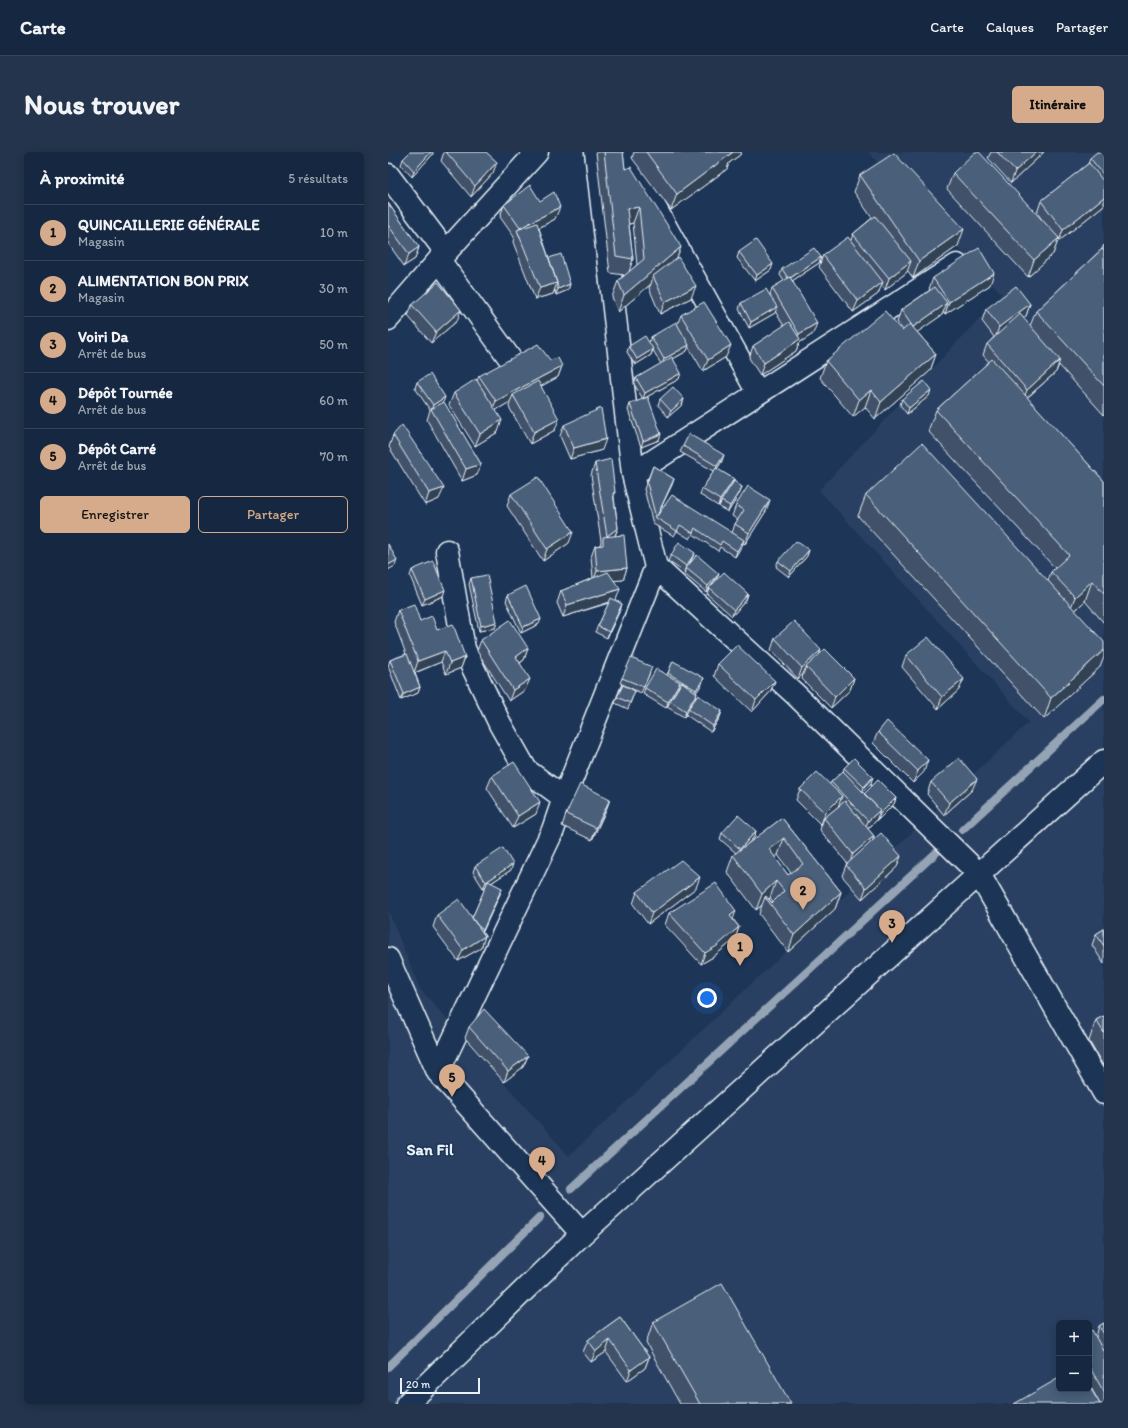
<!DOCTYPE html>
<html lang="fr">
<meta charset="utf-8">
<style>
:root{--surface:#162841;--page:#23344c;--text:#f1f3f6;--muted:#9ea6b1;--line:#35445a;--accent:#d6ab8b}
body{margin:0;font-family:Itim,sans-serif;background:var(--page);color:var(--text)}
.controls{position:absolute;right:12px;bottom:12px;display:grid;overflow:hidden;border-radius:6px;box-shadow:0 2px 10px #0003}
.controls button{width:36px;height:36px;display:grid;place-items:center;padding:0;border:0;border-bottom:1px solid var(--line);background:var(--surface);color:var(--text);font:20px sans-serif}
.scale{position:absolute;left:12px;bottom:10px;width:80px;box-sizing:border-box;padding-left:4px;border:2px solid #e8f1f8;border-top:0;font-size:11px;line-height:14px;white-space:nowrap;color:#e8f1f8;-webkit-text-stroke:3px #1d3557;paint-order:stroke}
.you{position:absolute;left:319px;top:846px;width:14px;height:14px;margin:-10px;border:3px solid #fff;border-radius:50%;background:#1a73e8;box-shadow:0 0 0 6px #1a73e833}
.badge{display:grid;place-items:center;width:26px;height:26px;border-radius:50%;background:var(--accent);color:#111;font-size:13px;font-weight:700}
.pin{position:absolute;translate:-50% -33px;filter:drop-shadow(0 1px 2px #0008)}
.pin::after{content:'';position:absolute;top:21px;width:14px;height:12px;background:inherit;clip-path:polygon(0 0,100% 0,50% 100%)}
.list{margin:0;padding:0;list-style:none}
h2{display:flex;justify-content:space-between;align-items:center;height:52px;margin:0;padding:0 16px;font-size:17px}
h2 small{font-size:13px;font-weight:400;color:var(--muted)}
.list li{display:grid;grid-template-columns:26px 1fr auto;gap:12px;align-items:center;box-sizing:border-box;height:56px;padding:0 16px;border-top:1px solid var(--line)}
.list b{display:block;font-size:15px;white-space:nowrap}
.list p{margin:0;font-size:13px;white-space:nowrap;color:var(--muted)}
.list em{font-size:13px;font-style:normal;color:var(--muted)}
.actions{display:flex;gap:8px;padding:12px 16px}
.actions a{flex:1;padding:9px 0;border:1px solid var(--accent);border-radius:6px;text-align:center;font-size:14px;color:var(--accent)}
.actions .main{background:var(--accent);color:#111}
.map{position:relative;flex:none;width:716px;height:1252px;overflow:hidden;border-radius:6px}
header{display:flex;align-items:center;gap:24px;box-sizing:border-box;height:56px;padding:0 20px;background:var(--surface);border-bottom:1px solid var(--line)}
header strong{font-size:19px}
nav{display:flex;gap:22px;margin-inline-start:auto;font-size:14px}
.intro{display:flex;align-items:center;justify-content:space-between;box-sizing:border-box;height:96px;padding:0 24px}
h1{margin:0;font-size:28px}
.button{padding:10px 18px;border-radius:6px;background:var(--accent);color:#111;font-size:14px;font-weight:700}
main{display:flex;gap:24px;padding:0 24px}
aside{flex:1;background:var(--surface);border-radius:6px;box-shadow:0 2px 10px #0003}
.map>svg:first-child{display:block}
.built{fill:#2a4162;fill-rule:evenodd}
.lines{fill:none;stroke-linecap:round;stroke-linejoin:round}
.stream{stroke:#95a4b5;stroke-width:8}
.minor-casing{stroke:#e8f1f8;stroke-width:25}
.minor{stroke:#1d3557;stroke-width:22}
.wall{fill:#3f5169;stroke:#e8f1f8;fill-rule:evenodd}
.shaded-wall{fill:#334255;stroke:#e8f1f8}
.building{fill:#495e7a;stroke:#e8f1f8;fill-rule:evenodd}
.labels{text-anchor:middle;stroke-width:3;stroke-linejoin:round;paint-order:stroke}
.quarter-label{font-size:16px;font-weight:bold;fill:#e8f1f8;stroke:#1d3557}
</style>
<header>
<strong>Carte</strong>
<nav><a>Carte</a><a>Calques</a><a>Partager</a></nav>
</header>
<div class="intro"><h1>Nous trouver</h1><a class="button">Itinéraire</a></div>
<main>
<aside>
<h2>À proximité<small>5 résultats</small></h2>
<ul class="list">
<li><span class="badge">1</span><div><b>QUINCAILLERIE GÉNÉRALE</b><p>Magasin</p></div><em>10 m</em></li>
<li><span class="badge">2</span><div><b>ALIMENTATION BON PRIX</b><p>Magasin</p></div><em>30 m</em></li>
<li><span class="badge">3</span><div><b>Voiri Da</b><p>Arrêt de bus</p></div><em>50 m</em></li>
<li><span class="badge">4</span><div><b>Dépôt Tournée</b><p>Arrêt de bus</p></div><em>60 m</em></li>
<li><span class="badge">5</span><div><b>Dépôt Carré</b><p>Arrêt de bus</p></div><em>70 m</em></li>
</ul>
<div class="actions"><a class="main">Enregistrer</a><a>Partager</a></div>
</aside>
<div class="map">
<svg width="716" height="1252" viewBox="0 0 716 1252">
<rect width="100%" height="100%" fill="#1d3557"/>
<filter id="ink" filterUnits="userSpaceOnUse"><feTurbulence type="fractalNoise" baseFrequency=".025" numOctaves="2"/><feDisplacementMap in="SourceGraphic" scale="8" xChannelSelector="R" yChannelSelector="G"/><feConvolveMatrix kernelMatrix="1 2 1 2 8 2 1 2 1" color-interpolation-filters="sRGB"/></filter>
<g filter="url(#ink)">
<!-- built -->
<path class="built" d="M480,0H716V1252H0V758L32,837L181,1004L641,570L431,338L614,142ZM671,1171H701V1237H671Z"/>
<g class="lines">
<!-- stream -->
<path class="stream" d="M574,678L716,547
M183,1037L550,699
M0,1215L152,1065"/>
<!-- minor casing -->
<g class="minor-casing">
<path id="minor" d="M236,0L370,241
M0,23L58,100
M51,108L123,208
M0,167L58,100L149,0
M245,322L569,113
M59,399L76,497L112,572L138,618L176,646
M268,415L408,543L591,722L716,941
M0,807L50,920L194,1082
M50,920L165,678L176,646L268,415L245,322L208,0
M19,1252L194,1082L716,609"/>
</g>
<!-- minor -->
<use href="#minor" class="minor"/>
</g>
<!-- wall -->
<path class="wall" d="M56,0H98L105,21L83,45L53,9Z
M208,0H235L237,17L289,105L303,146L272,162L261,136L263,132L230,160L224,145L230,129L236,123L222,121ZM245,71L249,113L241,120L245,107L241,72Z
M246,0H353L352,3L341,11L339,17L283,58L244,6Z
M603,0H656L623,31L600,6Z
M716,0V53L671,89L670,88L665,102L640,125L559,37L565,21L656,70L649,61L653,49L700,12L702,6Z
M45,2L24,25L13,13L15,7Z
M472,23L570,94L525,126L519,118V120L497,138L493,133L490,142L465,160L431,115L435,103L463,88L465,82L484,66L466,40Z
M152,49L167,67L151,76L161,106L182,132L180,138L168,143L167,138L165,142L147,147L125,90L126,85L112,65L116,53Z
M0,51L31,95L27,107L16,114L0,91Z
M716,93V263L671,213L668,220L639,246L716,329V471L697,449L687,459L712,515L656,567L470,364L478,343L660,429L663,420L667,416L540,279L548,258L601,210L595,203L599,192L606,185L594,169L598,157L642,152L638,164L635,166L642,174L648,159L714,97Z
M351,100L383,118L367,129L349,106Z
M431,111L404,129L425,182L411,191L408,199L372,223L361,206L365,194L396,174L387,159V161L361,176L351,157L353,151L382,143L384,136L396,129L392,123L394,117Z
M545,126L602,133L557,162L556,160L554,163L529,180L548,202L542,219L487,267L477,255L465,265L432,226L438,209L514,179L515,178L509,170L513,158L542,138L541,137Z
M24,153L69,169L43,191L20,164Z
M293,163L338,205L315,219L300,194L299,199L285,207L291,227L255,247L246,232L248,226L273,212L265,198L263,203L247,213L239,200L241,194L261,190L263,185L289,173Z
M162,208L174,214L170,225L153,234L167,278L142,292L121,255L122,250L108,258L110,280L87,294L61,253L66,241L89,229L91,224Z
M29,230L55,250L93,312L89,323L74,329L39,268L42,258L27,236Z
M541,244L519,262L512,253L514,247Z
M272,247H296L294,253L280,265L270,253Z
M242,252L271,288L253,295L240,258Z
M176,273L214,298L182,307L172,284Z
M5,283L51,347L37,353L1,295Z
M295,294L334,309L329,317L346,327L345,330L354,335L352,341L340,360L331,355L334,348L330,354L312,343L314,337L326,319L292,300Z
M207,311L227,340L226,345L230,376L227,384L239,416L235,428H226L228,448L234,452L232,458L219,486L207,480L221,451L175,465L169,451L173,439L205,426L203,405L207,394L212,393L213,389L203,323Z
M265,314L286,327L270,362L344,381L347,372L350,368L344,364L348,353L378,359L357,392L355,391L347,405L332,395L330,399L305,382L302,387L289,379L286,384L265,372L256,337Z
M123,342L181,391L155,409L119,354Z
M421,398L419,404L401,425L388,415L390,409Z
M283,403L304,407L299,415L331,422L328,427L318,440L296,422L298,417L296,420L280,409Z
M24,418L55,444L34,453L22,424Z
M83,426L109,470L107,476L91,479L81,432Z
M321,436L360,442L358,448L344,464L319,442Z
M120,443L151,472L133,481L118,449Z
M10,458L32,469L49,478L77,505L73,516L58,522L53,510L27,521L32,535L30,541L13,548L0,514L2,508L18,502L6,470Z
M387,486L432,501L466,526L462,538L443,556L414,527L415,522L410,527L383,498Z
M93,488L140,496L136,508L132,511L137,538L121,549L89,499Z
M518,503L571,538L550,557L514,515Z
M285,509L314,532L308,540L307,547L334,559L332,565L323,580L298,563L299,560L296,565L279,555L281,551L278,556L255,542L257,536L279,523Z
M330,512L387,529L382,540L364,560L326,524Z
M262,521L253,541L232,531L234,526Z
M247,539L240,557L227,551L229,545Z
M490,580L536,620L525,631L485,591Z
M456,616L483,631L474,640L476,642L508,646L506,652L490,668L489,666L488,669L480,677L486,684L484,689L509,715L474,747L454,724L458,713L459,711L432,678L434,671L433,673L408,648L412,637L442,632L443,630L455,620Z
M104,624L148,662L125,676L99,636Z
M543,630L584,638L556,663L539,642Z
M222,647L218,658L204,688L174,674L178,662Z
M394,666L453,740L447,757L400,800L371,762L374,753L368,758L339,720L345,703L348,701L332,687L334,681L368,679L366,685L359,693ZM390,703L403,721L400,723L386,705ZM382,746L385,749L384,751L381,747Z
M87,714L123,718L103,731L112,742L94,780L97,784L93,796L70,809L45,775L49,763L84,766L98,734L95,736L85,720Z
M308,736L260,772L245,752L249,740Z
M281,761L345,767L351,775L347,787L325,805L313,812L277,773Z
M716,777V812L704,793L708,782Z
M716,864V915L701,889L708,868Z
M81,875L140,904L135,915L116,930L77,886Z
M232,1165L261,1205L257,1216L239,1229L218,1200L203,1210L195,1200L200,1188Z
M265,1170L403,1252H292L258,1191Z
M716,1171V1252H712L701,1232V1180L708,1185L711,1174Z"/>
<!-- shaded-wall -->
<path class="shaded-wall" d="M43,0H45V2L24,25L26,19Z
M345,0H353L352,3L341,11L339,17L283,58L289,42Z
M648,0H656L623,31L627,19Z
M109,10L105,21L83,45L87,34Z
M716,45V53L671,89L675,78Z
M172,55L167,67L132,86L130,82L132,76Z
M251,55L245,71L233,74L239,57Z
M576,77L570,94L525,126L531,109Z
M671,86L665,102L640,125L646,108Z
M31,95L27,107L16,114L21,102Z
M293,95L287,111L265,124L263,132L230,160L236,143Z
M433,105L431,111L398,133L401,127Z
M523,109L519,120L497,138L501,126Z
M385,112L383,118L367,129L369,123Z
M606,121L602,133L557,162L561,150Z
M495,130L490,142L465,160L470,149Z
M169,131L165,142L147,147L152,136Z
M182,132L180,138L168,143L170,137Z
M308,134L303,146L272,162L277,150Z
M559,151L554,163L521,186L525,175Z
M642,152L638,164L607,187L611,175Z
M389,155L387,161L361,176L363,170Z
M73,158L69,169L43,191L48,180Z
M429,171L425,182L411,191L408,199L372,223L376,211L408,190L411,182Z
M301,193L299,199L274,213L276,207Z
M343,193L338,205L315,219L320,208Z
M265,197L263,203L247,213L249,207Z
M548,202L542,219L487,267L493,250Z
M672,208L668,220L635,249L639,238Z
M174,214L170,225L128,248L125,243L122,250L103,261L108,249Z
M293,221L291,227L255,247L257,241Z
M483,238L477,255L465,265L471,248Z
M543,238L541,244L519,262L521,256Z
M57,245L55,251L43,258L45,253Z
M296,247L294,253L280,265L283,259Z
M171,267L167,278L142,292L146,280Z
M114,268L110,280L87,294L92,282Z
M273,282L271,288L253,295L255,289Z
M218,287L214,298L182,307L186,296Z
M336,303L334,309L327,320L329,314Z
M93,312L89,323L74,329L78,317Z
M286,327L284,333L268,366Z
M346,327L344,333L330,354L332,348Z
M354,335L352,341L340,360L342,354Z
M56,336L51,347L37,353L41,341Z
M382,348L378,359L357,392L361,381Z
M230,376L225,388L215,395L219,384Z
M185,380L181,391L155,409L159,397Z
M356,388L354,394L347,405L349,399Z
M421,398L419,404L401,425L403,419Z
M307,401L304,407L296,420L298,414Z
M9,408L7,414L0,418V413Z
M239,416L235,428L205,430L209,419Z
M331,422L328,427L318,440L320,434Z
M704,429L697,449L679,466L687,445Z
M232,437L228,448L175,465L179,453Z
M57,438L55,444L34,453L37,447Z
M360,442L358,448L344,464L346,458Z
M234,452L232,458L219,486L221,480Z
M153,467L151,472L133,481L135,475Z
M109,470L107,476L91,479L93,474Z
M140,496L136,508L124,516L128,505Z
M433,498L429,510L418,515L415,522L410,527L414,516Z
M716,498V505L712,515L656,567L663,546Z
M57,499L53,510L26,521L30,509Z
M77,505L73,516L58,522L62,511Z
M316,526L314,532L306,544L308,538Z
M466,526L462,538L443,556L447,545Z
M142,527L137,538L121,549L125,538Z
M576,527L571,538L550,557L554,545Z
M387,529L382,540L364,560L368,548Z
M292,530L290,536L278,556L280,550Z
M32,535L30,541L13,548L16,542Z
M309,541L307,547L296,565L298,559Z
M334,559L332,565L323,580L325,574Z
M540,608L536,620L525,631L530,619Z
M485,625L483,631L474,641L476,635Z
M589,627L584,638L556,663L561,651Z
M454,644L450,655L436,666L434,671L433,673L437,661Z
M508,646L506,652L490,668L492,662Z
M222,647L218,658L204,688L208,676Z
M152,650L148,662L125,676L130,664Z
M492,658L488,669L476,680L480,669Z
M368,679L366,685L350,703L352,697Z
M486,684L482,696L461,713L465,702Z
M396,686L390,703L375,714L381,697Z
M513,704L509,715L474,747L478,736Z
M125,712L123,718L95,736L98,730Z
M312,725L308,736L260,772L264,761Z
M388,729L382,746L379,748L377,745L374,753L368,758L374,742Z
M114,736L112,742L93,784L95,778Z
M453,740L447,757L400,800L406,783Z
M348,759L344,770L342,764Z
M351,775L347,787L325,805L313,812L317,801Z
M97,784L93,796L70,809L75,798Z
M140,904L135,915L116,930L120,919Z
M222,1188L218,1200L203,1210L208,1199Z
M261,1205L257,1216L239,1229L243,1218Z"/>
<!-- building -->
<path class="building" d="M22,0H43L26,19L15,7Z
M58,0H98L109,10L87,34Z
M216,0H235L237,17L243,15L293,95L236,143L230,129L256,107L251,55L239,57L245,107L228,104Z
M258,0H345L289,42Z
M587,0H591L671,86L646,108L565,21Z
M609,0H648L627,19Z
M709,0H716V23L702,6Z
M506,1L576,77L531,109L472,23Z
M701,11L716,30V45L675,78L653,49Z
M142,33L152,49L166,40L172,55L132,76L116,53Z
M0,51L31,95L21,102L0,73Z
M487,64L523,109L501,126L465,82Z
M149,71L169,131L152,136L129,78Z
M460,85L495,130L470,149L435,103Z
M368,88L385,112L369,123L351,100Z
M426,96L433,105L402,126V125L400,126L394,117Z
M591,96L606,121L561,150L545,126Z
M714,97L716,99V234L648,159Z
M173,102L182,132L170,137L169,132V131L161,106Z
M290,105L308,134L277,150L265,124Z
M402,125L429,171L411,182L384,136Z
M50,130L73,158L48,180L24,153Z
M628,134L642,152L611,175L598,157Z
M547,135L559,151L525,175L513,158Z
M378,137L389,155L363,170L353,151Z
M316,150L343,193L320,208L293,163Z
M497,159L514,179L522,172L548,202L493,250L483,238L471,248L438,209Z
M632,162L672,208L639,238L599,192Z
M288,170L301,193L276,207L263,185Z
M401,170L412,187L376,211L365,194Z
M257,184L265,197L249,207L241,194Z
M150,192L162,208L170,206L174,214L108,249L91,224Z
M284,205L293,221L257,241L248,226Z
M604,207L716,329V442L704,429L687,445L663,420L681,403L548,258Z
M42,222L57,245L45,253L29,230Z
M88,227L114,268L92,282L66,241Z
M150,229L171,267L146,280L125,243Z
M536,229L543,238L521,256L514,247Z
M285,235L296,247L283,259L272,247Z
M260,245L273,282L255,289L242,252Z
M56,250L93,312L78,317L43,257Z
M213,256L218,287L186,296L176,273Z
M14,273L56,336L41,341L5,283Z
M301,282L336,303L329,314L295,294Z
M534,291L716,490V498L663,546L478,343Z
M223,307L227,340L225,341L230,376L219,384L207,311Z
M265,314L286,327L269,364L284,343L356,388L349,399L334,389L332,393L307,376L305,381L292,373L289,379L268,366L259,331Z
M328,316L346,327L332,348L314,337Z
M150,325L185,380L159,397L123,342Z
M346,329L354,335L342,354L333,349Z
M360,334L382,348L361,381L347,372L356,358L348,353Z
M236,383L239,416L209,419L207,394L215,393V385Z
M408,389L421,398L403,419L390,409Z
M291,390L307,401L298,414L283,403Z
M0,392L9,408L0,413Z
M309,403L331,422L320,434L298,416Z
M45,409L57,438L37,447L24,418Z
M220,420L232,437L179,453L173,439Z
M336,420L360,442L346,458L321,436Z
M99,423L109,470L93,474L83,426Z
M138,434L153,467L135,475L120,443Z
M223,446L234,452L221,480L210,474Z
M26,452L32,469L44,464L49,478L65,472L77,505L62,511L57,499L30,509L10,458Z
M122,468L140,496L128,505L142,527L125,538L93,488Z
M406,469L433,498L414,516L387,486Z
M540,485L576,527L554,545L518,503Z
M349,493L387,529L368,548L330,512Z
M437,497L466,526L447,545L418,515Z
M19,502L32,535L16,542L2,508Z
M243,506L264,515L256,535L234,526Z
M285,509L316,526L308,538L280,521Z
M268,517L292,530L280,550L257,536Z
M294,530L309,541L298,559L282,549Z
M235,533L247,539L242,551L229,545Z
M310,543L334,559L325,574L300,557Z
M499,569L540,608L530,619L490,580Z
M466,606L485,625L476,635L456,616Z
M571,606L589,627L561,651L543,630Z
M126,610L152,650L130,664L104,624Z
M455,619L492,658L480,669L443,630Z
M429,620L454,644L437,661L412,637Z
M490,628L508,646L492,662L491,660L492,658L476,642Z
M192,632L222,647L208,676L178,662Z
M457,649L486,684L465,702L436,666Z
M350,663L368,679L352,697L334,681Z
M394,666L453,740L406,783L377,745L378,744L384,751L396,739L388,729L374,742L345,703ZM396,686L415,712L400,723L381,697Z
M493,681L513,704L478,736L458,713Z
M115,696L125,712L98,730L87,714Z
M293,708L312,725L264,761L249,740Z
M100,729L114,736L95,778L88,772L84,766Z
M328,731L348,759L342,764L351,775L329,794L317,801L281,761Z
M71,747L97,784L75,798L49,763Z
M716,777V794L708,782Z
M96,857L140,904L120,919L81,875Z
M716,864V881L708,868Z
M334,1131L403,1252H312L265,1170Z
M232,1165L261,1205L243,1218L222,1188L208,1199L200,1188Z
M716,1171V1182L711,1174Z
M704,1178L716,1200V1240L702,1216L701,1217V1180Z
M671,1226V1237H701V1234L712,1252H626Z"/>
</g>
<g class="labels">
<!-- quarter labels -->
<g class="quarter-label">
<text x="42" y="1003">San Fil</text>
</g>
</g>
</svg>
<div class="controls">
<button>+</button>
<button>−</button>
</div>
<div class="scale">20 m</div>
<div class="you"></div>
<div class="pin badge" style="left:352px;top:814px">1</div>
<div class="pin badge" style="left:415px;top:758px">2</div>
<div class="pin badge" style="left:504px;top:791px">3</div>
<div class="pin badge" style="left:154px;top:1028px">4</div>
<div class="pin badge" style="left:64px;top:945px">5</div>
</div>
</main>
